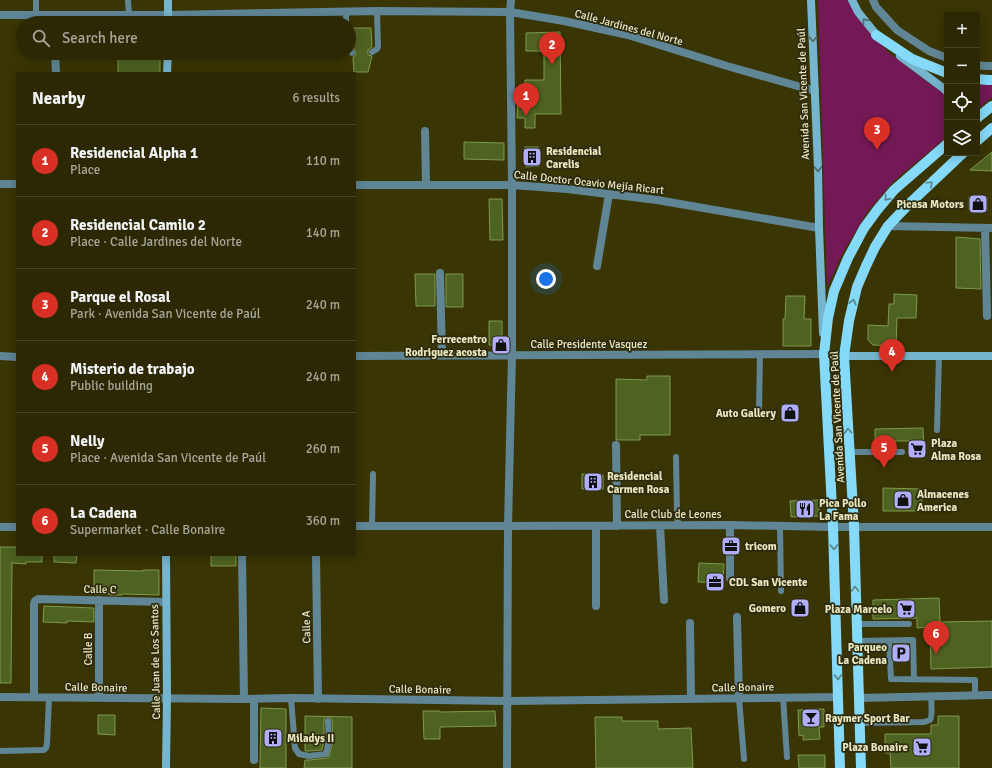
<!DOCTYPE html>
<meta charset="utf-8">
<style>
:root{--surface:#2b2803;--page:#373412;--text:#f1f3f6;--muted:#a6a69a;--line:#474425;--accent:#d93025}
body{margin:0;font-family:Signika,sans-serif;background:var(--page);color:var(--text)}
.controls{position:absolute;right:12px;top:12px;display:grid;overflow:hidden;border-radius:0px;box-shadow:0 2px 10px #0003}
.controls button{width:36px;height:36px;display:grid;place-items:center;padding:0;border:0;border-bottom:1px solid var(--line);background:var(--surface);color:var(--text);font:20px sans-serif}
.you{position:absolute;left:546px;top:279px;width:14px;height:14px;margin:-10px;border:3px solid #fff;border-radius:50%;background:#1a73e8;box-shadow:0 0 0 6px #1a73e833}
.badge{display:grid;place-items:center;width:26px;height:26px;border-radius:50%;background:var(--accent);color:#fff;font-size:13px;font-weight:700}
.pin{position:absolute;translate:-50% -33px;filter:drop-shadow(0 1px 2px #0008)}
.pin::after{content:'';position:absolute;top:21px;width:14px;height:12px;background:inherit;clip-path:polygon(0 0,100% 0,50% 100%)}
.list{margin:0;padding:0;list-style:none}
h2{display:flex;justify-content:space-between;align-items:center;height:52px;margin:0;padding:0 16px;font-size:17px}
h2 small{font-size:13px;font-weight:400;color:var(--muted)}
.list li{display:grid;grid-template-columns:26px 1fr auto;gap:12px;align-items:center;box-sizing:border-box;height:72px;padding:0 16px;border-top:1px solid var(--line)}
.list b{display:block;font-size:15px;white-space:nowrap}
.list p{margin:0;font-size:13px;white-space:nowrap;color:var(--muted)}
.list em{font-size:13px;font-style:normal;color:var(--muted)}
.icon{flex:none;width:22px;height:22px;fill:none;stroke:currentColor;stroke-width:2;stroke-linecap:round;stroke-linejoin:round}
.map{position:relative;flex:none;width:992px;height:768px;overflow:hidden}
.search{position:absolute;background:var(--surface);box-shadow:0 2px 10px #0003;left:16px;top:16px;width:340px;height:44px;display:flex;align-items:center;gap:10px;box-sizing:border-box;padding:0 14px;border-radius:22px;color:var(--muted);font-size:15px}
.panel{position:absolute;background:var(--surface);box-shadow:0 2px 10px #0003;left:16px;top:72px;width:340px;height:484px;border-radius:0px}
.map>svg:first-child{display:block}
.green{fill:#731955}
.building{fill:#4e6221;stroke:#7f9a4c}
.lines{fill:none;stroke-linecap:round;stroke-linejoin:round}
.lane{stroke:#608696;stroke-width:6}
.street{stroke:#608696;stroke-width:8}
.secondary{stroke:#76b5ce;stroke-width:8}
.primary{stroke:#85d9f9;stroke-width:10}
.oneway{stroke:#4e6965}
.oneway2{stroke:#598284}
.labels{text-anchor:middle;stroke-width:3.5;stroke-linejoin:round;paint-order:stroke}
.street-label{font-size:11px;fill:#ebe8bf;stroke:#2d2b10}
.poi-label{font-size:11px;font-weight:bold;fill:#ebe8bf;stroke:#2d2b10;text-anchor:start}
</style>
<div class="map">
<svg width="992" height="768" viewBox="0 0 992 768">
<rect width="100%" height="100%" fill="#393504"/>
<!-- green -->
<path class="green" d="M818,0H848L861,22L889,53L929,83L942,91L947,97V137L894,181L868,211L845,249L827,287Z
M992,84V97L977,110V85Z"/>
<!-- building -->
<path class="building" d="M353,28H371L372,47L368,50V55L372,56L368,72H354L353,57L355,56L356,52L352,47Z
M560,32L561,114H535V128H525V118H517L518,100H525V80H544V51H526V33Z
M118,53H160V73H118Z
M464,142L504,143V160L464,159Z
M525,147H538L539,166L526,167Z
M992,152V171L970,170Z
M969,197H987V211L969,210Z
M489,199H502L503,240H490Z
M956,237L980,239L981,289L956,288Z
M415,274H435V306H416Z
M446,274H463V307H446Z
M894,294L917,295L916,318H897L896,346L873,345L868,340V325L888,326L889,304H894Z
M786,296H805L804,319H811V346H783V319H785Z
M489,321H502V346L489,345Z
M647,376H670V435H640V440H616V379L647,380Z
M923,428L924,456H911V441H875V429Z
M582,474L603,475V489H582Z
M883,488L922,489V511H883Z
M819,500V516L791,517L790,501Z
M0,547H17V555H42V562H26V564L12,563L11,683H0Z
M54,555H77L76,563L54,562Z
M211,555H236V566H211Z
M699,563L724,564L723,583L698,582Z
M94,570L143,571V570H159V595L122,594V595H110V594H94Z
M939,598L940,622L992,621V667L931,669L930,627L917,628V618L873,619V600Z
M44,606L94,608V622L67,621V623L43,622Z
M261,708L286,709V768H260Z
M824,709V727H819L820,739L803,740V735L799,736L798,710Z
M423,711H440V712L495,711L496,726L440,727V739H424Z
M98,715H115V735L98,734Z
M305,716L352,717V768H304L305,760H310L327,758L329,757L333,740L332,720L330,717H325L324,721V740L322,750L309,751H305Z
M938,716H959V768H891L890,753H885V734H931V725H938Z
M595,717H622V721H658V729L691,728L693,768H596Z
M798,755H825V768H799Z"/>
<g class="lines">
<!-- lane -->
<path class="lane" d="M36,0V15
M128,0L129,15
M346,12V23
M349,50L352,53
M372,52L377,49L378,47L377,11
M759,411L760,354
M937,430L939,356
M850,452H902
M676,457L677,512L678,526
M372,526L373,474
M780,526L781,591
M856,624H909
M857,641L913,640L914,679
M889,641L891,679L975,680V695
M783,697L787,757
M291,698L295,748L299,754L309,756L326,754L329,740L328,721
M739,698L744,759
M860,723L924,722C926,721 929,721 930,720C933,716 931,701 931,696
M0,751L44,750L46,748L47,744L49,697"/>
<!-- street -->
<path class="street" d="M873,0L876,7L897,30L929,51L947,58
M0,15H168L377,11L510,12L564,21L628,35L727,66L815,91
M55,53L56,72
M977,65L984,66H992
M425,131L426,185
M0,184H17
M355,185H512L567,189L657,200L819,228
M888,226L992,228
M985,228L987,316
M597,266L609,194
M440,273L442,355
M0,356L17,357
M355,356L824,354
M616,445L617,526
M730,525V578
M355,526H508L730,525L833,527H992
M660,526L664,600
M0,527H17
M242,555L244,699
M316,555L318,699
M99,600V698
M596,606V526
M737,617L739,698
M690,623L691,699
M0,697L244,699L291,698L508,701L839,697
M34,697V604L35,601L38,599L166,602
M859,698L992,695
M254,760V699
M507,768L508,526L512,355V185L510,12L511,0"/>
<!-- secondary -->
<path class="secondary" d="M811,0L818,168L819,228L823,333
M852,0L858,12L879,38
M168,23V0
M900,56L943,88L947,92
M167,73L168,53
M844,356H992
M166,555L167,698L166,768"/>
<!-- primary -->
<path class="primary" d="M876,35L912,59L947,73
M977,79L988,80H992
M977,118L992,106
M977,141L992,128
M840,768L833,527L824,354L828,318L834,291L848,258L864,228L878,209L894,190L947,144
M861,768L854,526L844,356L849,321L857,287L866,266L875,247L888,226L909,204L963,153"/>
</g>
<!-- one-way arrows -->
<defs><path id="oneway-chevron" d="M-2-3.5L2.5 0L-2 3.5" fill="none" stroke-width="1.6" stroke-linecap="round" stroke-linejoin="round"/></defs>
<g class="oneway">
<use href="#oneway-chevron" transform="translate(865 21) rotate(-128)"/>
<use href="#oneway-chevron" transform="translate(813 39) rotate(88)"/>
<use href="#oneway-chevron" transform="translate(818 169) rotate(88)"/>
</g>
<g class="oneway2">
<use href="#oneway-chevron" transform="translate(930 184) rotate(-43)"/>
<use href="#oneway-chevron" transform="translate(887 198) rotate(131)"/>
<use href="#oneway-chevron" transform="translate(853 302) rotate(-76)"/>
<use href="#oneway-chevron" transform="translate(848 431) rotate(-93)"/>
<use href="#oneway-chevron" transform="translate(834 547) rotate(88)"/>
<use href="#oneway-chevron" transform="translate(855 589) rotate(-91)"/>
<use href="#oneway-chevron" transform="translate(838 677) rotate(88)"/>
</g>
<!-- icons -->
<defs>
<g id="building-square" transform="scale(1)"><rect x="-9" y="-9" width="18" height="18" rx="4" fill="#b0aefa" stroke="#2d2b10"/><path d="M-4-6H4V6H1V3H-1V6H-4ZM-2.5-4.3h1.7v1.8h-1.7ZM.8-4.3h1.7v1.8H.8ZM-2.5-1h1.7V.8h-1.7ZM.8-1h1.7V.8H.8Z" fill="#111"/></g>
<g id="shop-square" transform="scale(1)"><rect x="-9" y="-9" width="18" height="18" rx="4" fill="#b0aefa" stroke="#2d2b10"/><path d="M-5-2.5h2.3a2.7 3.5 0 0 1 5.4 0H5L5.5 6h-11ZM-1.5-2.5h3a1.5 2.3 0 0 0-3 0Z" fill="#111"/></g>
<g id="supermarket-square" transform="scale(1)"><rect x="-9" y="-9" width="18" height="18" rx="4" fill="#b0aefa" stroke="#2d2b10"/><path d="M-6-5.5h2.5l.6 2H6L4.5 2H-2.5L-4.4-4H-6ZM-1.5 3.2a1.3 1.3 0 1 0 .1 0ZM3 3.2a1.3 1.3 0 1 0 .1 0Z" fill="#111"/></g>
<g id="restaurant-square" transform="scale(1)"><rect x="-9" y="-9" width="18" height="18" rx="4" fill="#b0aefa" stroke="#2d2b10"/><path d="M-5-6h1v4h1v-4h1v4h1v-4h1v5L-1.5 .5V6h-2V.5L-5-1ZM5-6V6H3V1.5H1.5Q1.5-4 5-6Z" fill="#111"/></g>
<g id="office-square" transform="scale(1)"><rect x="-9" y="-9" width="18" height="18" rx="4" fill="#b0aefa" stroke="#2d2b10"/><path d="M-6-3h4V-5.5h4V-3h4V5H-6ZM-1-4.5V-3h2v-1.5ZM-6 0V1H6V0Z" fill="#111"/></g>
<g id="parking-square" transform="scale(1)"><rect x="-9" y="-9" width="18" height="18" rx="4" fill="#b0aefa" stroke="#2d2b10"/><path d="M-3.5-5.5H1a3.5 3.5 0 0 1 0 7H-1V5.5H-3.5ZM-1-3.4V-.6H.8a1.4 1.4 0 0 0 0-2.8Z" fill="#111"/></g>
<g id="bar-square" transform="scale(1)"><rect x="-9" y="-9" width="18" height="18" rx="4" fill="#b0aefa" stroke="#2d2b10"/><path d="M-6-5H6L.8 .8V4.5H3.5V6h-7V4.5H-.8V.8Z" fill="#111"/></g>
</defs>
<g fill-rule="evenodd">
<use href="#building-square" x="532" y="157"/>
<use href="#shop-square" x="978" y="204"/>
<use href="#shop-square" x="501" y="345"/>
<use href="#shop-square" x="790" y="413"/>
<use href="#supermarket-square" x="917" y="449"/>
<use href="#building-square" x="593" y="482"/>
<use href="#shop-square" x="903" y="500"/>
<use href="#restaurant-square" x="805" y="509"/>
<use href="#office-square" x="731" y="546"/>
<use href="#office-square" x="715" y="582"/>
<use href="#shop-square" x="800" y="608"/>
<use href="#supermarket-square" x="906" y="609"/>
<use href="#parking-square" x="901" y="653"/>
<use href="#bar-square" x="811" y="718"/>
<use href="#building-square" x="273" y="738"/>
<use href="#supermarket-square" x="922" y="747"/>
</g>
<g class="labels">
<!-- street labels -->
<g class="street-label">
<text transform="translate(629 27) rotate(15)" y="4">Calle Jardines del Norte</text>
<text transform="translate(803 94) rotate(-92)" y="4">Avenida San Vicente de Paúl</text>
<text transform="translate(589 182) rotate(6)" y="4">Calle Doctor Ocavio Mejía Ricart</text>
<text x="589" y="348">Calle Presidente Vasquez</text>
<text transform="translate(837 417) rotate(-93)" y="4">Avenida San Vicente de Paúl</text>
<text x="673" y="518">Calle Club de Leones</text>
<text transform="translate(100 589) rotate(1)" y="4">Calle C</text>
<text transform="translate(306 627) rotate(-91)" y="4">Calle A</text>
<text transform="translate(88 649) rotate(-90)" y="4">Calle B</text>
<text transform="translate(155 662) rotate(-91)" y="4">Calle Juan de Los Santos</text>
<text transform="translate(96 687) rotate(1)" y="4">Calle Bonaire</text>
<text transform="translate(743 687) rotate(-1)" y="4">Calle Bonaire</text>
<text transform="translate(420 689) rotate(1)" y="4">Calle Bonaire</text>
</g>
<!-- poi labels -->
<g class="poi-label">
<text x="546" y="155">Residencial<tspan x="546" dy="13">Carelis</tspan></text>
<text x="964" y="208" text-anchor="end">Picasa Motors</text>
<text x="487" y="343" text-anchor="end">Ferrecentro<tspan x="487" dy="13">Rodriguez acosta</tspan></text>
<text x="776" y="417" text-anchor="end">Auto Gallery</text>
<text x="931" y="447">Plaza<tspan x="931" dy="13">Alma Rosa</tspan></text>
<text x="607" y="480">Residencial<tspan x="607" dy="13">Carmen Rosa</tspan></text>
<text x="917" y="498">Almacenes<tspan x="917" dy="13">America</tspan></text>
<text x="819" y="507">Pica Pollo<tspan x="819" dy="13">La Fama</tspan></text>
<text x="745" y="550">tricom</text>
<text x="729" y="586">CDL San Vicente</text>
<text x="786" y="612" text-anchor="end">Gomero</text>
<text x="892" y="613" text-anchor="end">Plaza Marcelo</text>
<text x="887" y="651" text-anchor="end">Parqueo<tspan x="887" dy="13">La Cadena</tspan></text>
<text x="825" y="722">Raymer Sport Bar</text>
<text x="287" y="742">Miladys II</text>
<text x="908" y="751" text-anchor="end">Plaza Bonaire</text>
</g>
</g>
</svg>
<div class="controls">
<button>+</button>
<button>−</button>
<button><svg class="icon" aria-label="locate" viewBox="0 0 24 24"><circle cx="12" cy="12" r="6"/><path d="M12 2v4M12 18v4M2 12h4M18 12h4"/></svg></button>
<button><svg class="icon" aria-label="layers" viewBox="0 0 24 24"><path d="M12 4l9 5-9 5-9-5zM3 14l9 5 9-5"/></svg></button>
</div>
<div class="you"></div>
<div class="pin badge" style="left:526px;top:116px">1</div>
<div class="pin badge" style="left:552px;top:65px">2</div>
<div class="pin badge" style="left:877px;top:150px">3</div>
<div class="pin badge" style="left:892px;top:372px">4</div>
<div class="pin badge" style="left:884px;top:468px">5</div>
<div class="pin badge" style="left:936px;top:654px">6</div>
<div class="search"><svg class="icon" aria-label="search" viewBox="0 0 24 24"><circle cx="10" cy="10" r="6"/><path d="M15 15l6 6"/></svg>Search here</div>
<section class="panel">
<h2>Nearby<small>6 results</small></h2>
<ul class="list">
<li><span class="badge">1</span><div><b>Residencial Alpha 1</b><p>Place</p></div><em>110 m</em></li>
<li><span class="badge">2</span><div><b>Residencial Camilo 2</b><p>Place · Calle Jardines del Norte</p></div><em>140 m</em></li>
<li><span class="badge">3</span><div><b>Parque el Rosal</b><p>Park · Avenida San Vicente de Paúl</p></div><em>240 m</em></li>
<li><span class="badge">4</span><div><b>Misterio de trabajo</b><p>Public building</p></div><em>240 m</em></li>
<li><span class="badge">5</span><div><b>Nelly</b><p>Place · Avenida San Vicente de Paúl</p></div><em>260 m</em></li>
<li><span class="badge">6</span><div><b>La Cadena</b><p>Supermarket · Calle Bonaire</p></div><em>360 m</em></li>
</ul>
</section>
</div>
